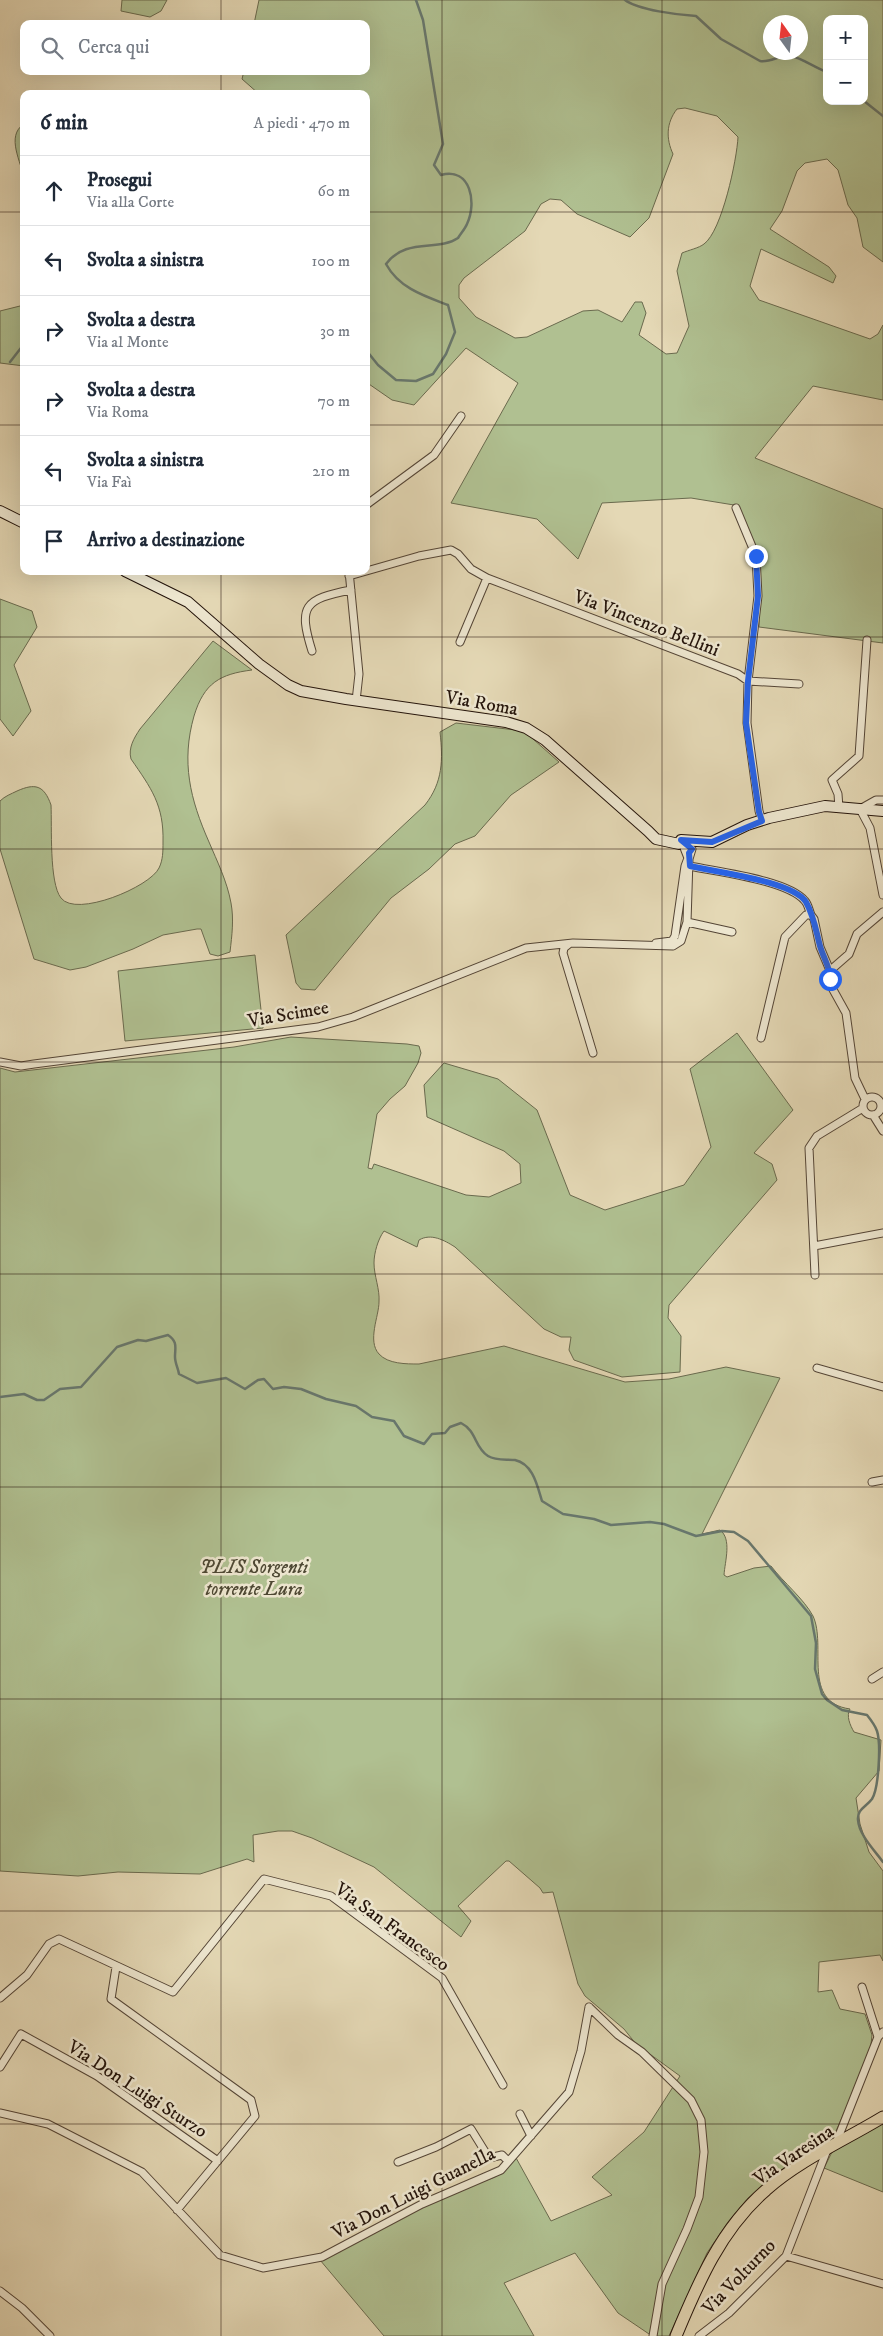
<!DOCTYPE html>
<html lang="it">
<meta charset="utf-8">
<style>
:root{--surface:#fff;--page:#f6f6f7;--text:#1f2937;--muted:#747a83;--line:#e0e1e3}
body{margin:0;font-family:"IM FELL DW Pica",serif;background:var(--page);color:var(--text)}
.controls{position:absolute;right:15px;top:15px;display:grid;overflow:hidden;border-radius:10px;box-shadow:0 5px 20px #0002}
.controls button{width:45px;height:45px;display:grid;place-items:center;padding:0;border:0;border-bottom:1px solid var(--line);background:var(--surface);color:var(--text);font:25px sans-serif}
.compass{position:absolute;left:763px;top:15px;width:45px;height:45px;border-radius:50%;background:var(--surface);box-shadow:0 5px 20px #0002;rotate:345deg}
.stop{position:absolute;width:15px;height:15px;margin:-11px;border:4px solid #2563eb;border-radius:50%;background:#fff}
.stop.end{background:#2563eb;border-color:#fff;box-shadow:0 1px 5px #0008}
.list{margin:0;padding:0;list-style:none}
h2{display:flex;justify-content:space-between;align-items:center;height:65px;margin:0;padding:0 20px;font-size:21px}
h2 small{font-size:16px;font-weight:400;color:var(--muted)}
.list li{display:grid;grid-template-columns:32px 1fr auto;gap:15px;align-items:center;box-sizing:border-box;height:70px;padding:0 20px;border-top:1px solid var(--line)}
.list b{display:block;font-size:19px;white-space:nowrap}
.list p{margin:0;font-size:16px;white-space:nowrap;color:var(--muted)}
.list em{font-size:16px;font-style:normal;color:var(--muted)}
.icon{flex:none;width:28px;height:28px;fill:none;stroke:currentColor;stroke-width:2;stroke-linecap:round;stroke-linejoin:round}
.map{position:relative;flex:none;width:883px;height:2336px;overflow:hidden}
.search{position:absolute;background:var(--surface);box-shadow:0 5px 20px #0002;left:20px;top:20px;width:350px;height:55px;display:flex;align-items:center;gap:12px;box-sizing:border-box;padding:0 18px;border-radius:10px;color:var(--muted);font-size:19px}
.panel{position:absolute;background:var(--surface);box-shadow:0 5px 20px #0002;left:20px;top:90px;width:350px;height:485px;border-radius:10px}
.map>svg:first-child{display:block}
.green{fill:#b0c091;stroke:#6a6a4e;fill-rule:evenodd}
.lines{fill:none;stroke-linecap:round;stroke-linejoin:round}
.stream{stroke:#68776d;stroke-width:2.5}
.street-casing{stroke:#544536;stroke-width:9}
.secondary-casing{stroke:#24140b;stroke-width:12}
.primary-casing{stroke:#24140b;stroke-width:13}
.street{stroke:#ede6cf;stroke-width:7}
.secondary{stroke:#ede6cf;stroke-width:10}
.primary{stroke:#e4d8b5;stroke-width:11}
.route{stroke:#2563eb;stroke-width:6}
.grid{fill:none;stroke:#24140b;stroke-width:1;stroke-opacity:0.55}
.labels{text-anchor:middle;stroke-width:5;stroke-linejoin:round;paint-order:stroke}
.street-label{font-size:19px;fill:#24140b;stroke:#ede6cf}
.park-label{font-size:19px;font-style:italic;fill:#4e4833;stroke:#ede6cf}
</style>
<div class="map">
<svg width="883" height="2336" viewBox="0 0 883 2336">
<rect width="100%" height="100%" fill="#e4d8b5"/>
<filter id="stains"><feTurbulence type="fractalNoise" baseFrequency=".004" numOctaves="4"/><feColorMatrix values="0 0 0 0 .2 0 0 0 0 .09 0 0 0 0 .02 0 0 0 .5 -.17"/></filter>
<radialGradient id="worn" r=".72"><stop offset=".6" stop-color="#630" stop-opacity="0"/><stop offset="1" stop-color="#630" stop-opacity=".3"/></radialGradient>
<!-- green -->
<path class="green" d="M122,0H167L161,11L150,17L121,11Z
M259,0H883V262L863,247L857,218L848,205L838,170L827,159L805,163L797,171L782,211L770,229L829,267L836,276L833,283L761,249L750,286L759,300L870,339L878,334L883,325V400L813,386L755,458L883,509V643L759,627L760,554L734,505L691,498L602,503L578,559L537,519L451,503L518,383L466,348L414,405L392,400L366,382V94H259L242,79L244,71H366V24H254ZM827,19H864V101H827ZM770,22H800V52H770ZM685,108L717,116L738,137C737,159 722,231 704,244C699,248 689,250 682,253L677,271L689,326L677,353L666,354L639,335L646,313L642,302H635L622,322L598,310L583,311L527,337L515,338L476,317L459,298V285L464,278L525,231L541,204L550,199L561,200L577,214L630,237L649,218L673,154C666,139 666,123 677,109Z
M24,124V179C22,163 5,136 24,124Z
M24,305V366L0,363V311Z
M0,599L32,611L37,627L14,665L31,711L13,736L0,719Z
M213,641L252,670C220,674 204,683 194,716C181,762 190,799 209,842C217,861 227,881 231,903C234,919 232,935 230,952L218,956L210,954L201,929H197L163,935L133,949L86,967L70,970L34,959L0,849V801C5,796 11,794 17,791C35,783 44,785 51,805C52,826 49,883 61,898C76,918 150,887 159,868C163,860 163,851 163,842C164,805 151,788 131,759C128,748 134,738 140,729Z
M456,723L524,731L559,762L511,795L475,836L455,844L429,869L391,898L315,990L301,989L296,983L286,935L425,805C443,782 443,760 440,732Z
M255,955L263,1028L125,1041L118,971Z
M737,1033L793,1110L754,1153L772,1164L777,1180L669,1305L668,1318L681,1336L680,1372L622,1377L574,1360L569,1350L571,1337H561L544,1329L455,1247C444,1240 431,1233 419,1240L417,1247L384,1231C378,1239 374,1253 374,1263C374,1276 380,1289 379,1302C379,1316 367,1341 379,1354C388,1364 406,1364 419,1364L504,1346L625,1382L669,1379L726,1367L780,1378L702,1534L720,1530C732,1539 725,1561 724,1575L727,1577L754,1568L771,1566C783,1582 804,1599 813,1616C827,1646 801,1702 850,1709C846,1716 850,1725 854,1732L881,1740L879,1771L856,1798L860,1824L869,1852L883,1871V1961L880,1955L819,1962L818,1992L832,1990L840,2009L865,2014L872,2035L870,2054L833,2138L778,2173L748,2198L728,2222L707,2253L669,2336H652L618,2313L575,2253L504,2283L534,2336H384L320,2260L422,2205L495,2177L506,2169L515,2156L551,2221L612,2195L592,2177L644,2132L680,2076L636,2044L624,2029L585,1996L578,1984L553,1892L543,1893L540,1888L509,1861H506L458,1906L471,1921L461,1937L374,1867L312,1838L292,1831H278L253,1835L254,1862L247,1859L200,1874L118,1872L78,1876L0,1871V1068L15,1072L234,1047L291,1037L407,1044L419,1046L421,1053L418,1063L405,1086L390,1099L377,1114L368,1168L372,1169L374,1164L466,1195L489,1197L521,1183L520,1164L504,1151L427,1117L424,1085L444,1063L498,1079L537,1110L570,1195L605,1210L684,1185L711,1147L690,1069Z
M883,2121V2192L824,2168L833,2150Z"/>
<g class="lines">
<!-- stream -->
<path class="stream" d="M625,0C638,10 679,15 696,16L721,39L760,61C771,63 780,54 791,56C802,58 815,68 827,72
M864,101L883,116
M366,350L378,365L396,380L416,381L433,374L446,354L455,332L448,305C424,296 399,288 386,264C406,237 438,252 458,238C461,233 465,229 467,224C477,203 471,167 441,175L434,165L443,144L423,20L416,0
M10,362L24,344
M0,1397L24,1394L37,1400H44L60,1389L81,1387L117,1347L138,1340L146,1341L168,1335C178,1342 175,1347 175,1357C175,1363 178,1368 179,1374L197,1383L226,1378L245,1389L258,1380L264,1379L273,1389L284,1387L301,1389L326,1399L356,1406L372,1417L394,1421L404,1436L424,1444L432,1434L445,1433L450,1427L461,1423C477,1431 474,1447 488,1456C496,1461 506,1459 515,1460C533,1464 537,1485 542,1501L563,1514L594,1519L611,1525L650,1522L664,1524L696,1536L722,1531L734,1532L748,1541L811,1616L816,1643L815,1669L822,1694L827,1700L842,1710L867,1715C871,1720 875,1725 877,1731C881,1743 879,1788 872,1799C866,1807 857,1809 858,1820C859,1835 875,1851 883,1862"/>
<!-- street casing -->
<g class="street-casing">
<path id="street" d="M366,505L434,455L461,416
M736,508L756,556L758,596L748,681L747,723L759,811L762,821
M349,571L359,674L356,701
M349,576L419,556L451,550L458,554L471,569L487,578L738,674L748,681L799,684
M460,642L487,578
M312,651C298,606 304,599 351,590
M883,800H876L860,809L870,828L883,895
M839,808L838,794L832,780L859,756L867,640
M690,866C717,872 788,880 805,901C808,904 809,910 811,915
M687,922L732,932
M656,943L672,941L675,936L685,866L688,858L681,840
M569,944L564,948L563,953L593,1053
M761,1038L785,937L806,915H811L814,919L820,947L831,973
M0,1062L21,1066L34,1064L318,1027L353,1017L526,948L573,943L673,946L681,941L687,922L689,859L692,849L682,840
M863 1106a9 9 0 1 1 18 0a9 9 0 1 1-18 0Z
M865,1099L855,1078L846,1013L831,986L830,979L833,968L849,954L857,934L883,912
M873,1115L883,1131
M814,1246L883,1233
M815,1275L809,1148L817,1136L863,1108
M817,1368L883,1387
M872,1482L883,1480
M872,1679L883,1672
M116,1967L111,1999L251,2100L255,2116L177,2210
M862,1987L878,2037
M0,1998L27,1975L49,1944L59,1939L173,1992L264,1879L331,1896L442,1978L503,2085
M589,2007L618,2035L642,2052L691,2100L701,2120L704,2152L699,2197L687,2229L662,2284L653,2336
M0,2067L21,2034L97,2076L218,2161
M0,2113L48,2124L142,2172L220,2255L263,2268L322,2257L422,2204L501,2170L569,2092L581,2051L589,2007
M520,2114L531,2136
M836,2143L878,2037L883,2032
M398,2162L436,2147L471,2129L489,2158L502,2155L508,2161
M786,2256L883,2284
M0,2291L22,2308L50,2336
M699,2336L729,2313L786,2256L827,2150"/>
</g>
<!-- secondary casing -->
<g class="secondary-casing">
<path id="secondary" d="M0,511L24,523
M125,571L188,602L259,664L288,685L301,691L346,699L506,722L526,728L545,740L648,831L656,839L679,844L681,840L712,842L747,825L769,818L825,806L883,811"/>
</g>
<!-- primary casing -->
<g class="primary-casing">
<path id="primary" d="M676,2336C698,2283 721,2229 766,2190C798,2161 845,2140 883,2117"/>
</g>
<!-- street -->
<use href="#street" class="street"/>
<!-- secondary -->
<use href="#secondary" class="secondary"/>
<!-- primary -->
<use href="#primary" class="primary"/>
</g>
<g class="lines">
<!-- route -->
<path class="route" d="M756,556L758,596L748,681L746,723L759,812L762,821L712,842L681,840L692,849L689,853L690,866C715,872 793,881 806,902C814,916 816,931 820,946C823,957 831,969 830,979"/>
</g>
<!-- grid -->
<path class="grid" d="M221,0V24M442,0V2336M662,0V2336M221,71V94M0,212H24M366,212H883M0,425H24M366,425H883M221,571V2336M0,637H883M0,849H883M0,1062H883M0,1274H883M0,1487H883M0,1699H883M0,1911H883M0,2124H883"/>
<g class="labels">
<!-- street labels -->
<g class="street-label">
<text transform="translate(647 622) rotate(21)" y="7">Via Vincenzo Bellini</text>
<text transform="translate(482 702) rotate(10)" y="7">Via Roma</text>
<text transform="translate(288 1013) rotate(-10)" y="7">Via Scimee</text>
<text transform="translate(393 1926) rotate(36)" y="7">Via San Francesco</text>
<text transform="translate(138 2088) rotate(33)" y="7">Via Don Luigi Sturzo</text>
<text transform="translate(793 2154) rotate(-34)" y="7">Via Varesina</text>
<text transform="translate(413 2192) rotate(-27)" y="7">Via Don Luigi Guanella</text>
<text transform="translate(738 2276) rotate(-46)" y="7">Via Volturno</text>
</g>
<!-- park labels -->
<g class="park-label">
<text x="254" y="1573">PLIS Sorgenti<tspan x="254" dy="22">torrente Lura</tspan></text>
</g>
</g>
<rect width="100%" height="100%" filter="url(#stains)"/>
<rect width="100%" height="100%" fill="url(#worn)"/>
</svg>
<div class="controls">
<button>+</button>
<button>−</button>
</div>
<svg class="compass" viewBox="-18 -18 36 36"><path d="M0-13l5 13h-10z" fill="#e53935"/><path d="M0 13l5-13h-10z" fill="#747a83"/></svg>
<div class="stop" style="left:830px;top:979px"></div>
<div class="stop end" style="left:756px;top:556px"></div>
<div class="search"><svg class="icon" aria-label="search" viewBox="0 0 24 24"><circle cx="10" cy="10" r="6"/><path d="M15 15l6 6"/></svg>Cerca qui</div>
<section class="panel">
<h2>6 min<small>A piedi · 470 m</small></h2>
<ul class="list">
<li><svg class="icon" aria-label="ahead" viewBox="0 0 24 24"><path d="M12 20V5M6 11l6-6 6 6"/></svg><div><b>Prosegui</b><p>Via alla Corte</p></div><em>60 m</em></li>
<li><svg class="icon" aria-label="left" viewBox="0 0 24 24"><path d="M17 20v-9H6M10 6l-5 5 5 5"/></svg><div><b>Svolta a sinistra</b></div><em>100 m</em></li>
<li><svg class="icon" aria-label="right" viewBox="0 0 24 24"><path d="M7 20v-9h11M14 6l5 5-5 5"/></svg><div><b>Svolta a destra</b><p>Via al Monte</p></div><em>30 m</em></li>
<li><svg class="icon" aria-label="right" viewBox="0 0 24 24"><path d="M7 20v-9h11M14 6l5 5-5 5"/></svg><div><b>Svolta a destra</b><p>Via Roma</p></div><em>70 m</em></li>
<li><svg class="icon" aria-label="left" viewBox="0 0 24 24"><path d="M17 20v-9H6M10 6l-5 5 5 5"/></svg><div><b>Svolta a sinistra</b><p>Via Faì</p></div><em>210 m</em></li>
<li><svg class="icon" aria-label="arrive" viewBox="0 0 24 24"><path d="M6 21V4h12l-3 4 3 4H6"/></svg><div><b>Arrivo a destinazione</b></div></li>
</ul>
</section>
</div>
